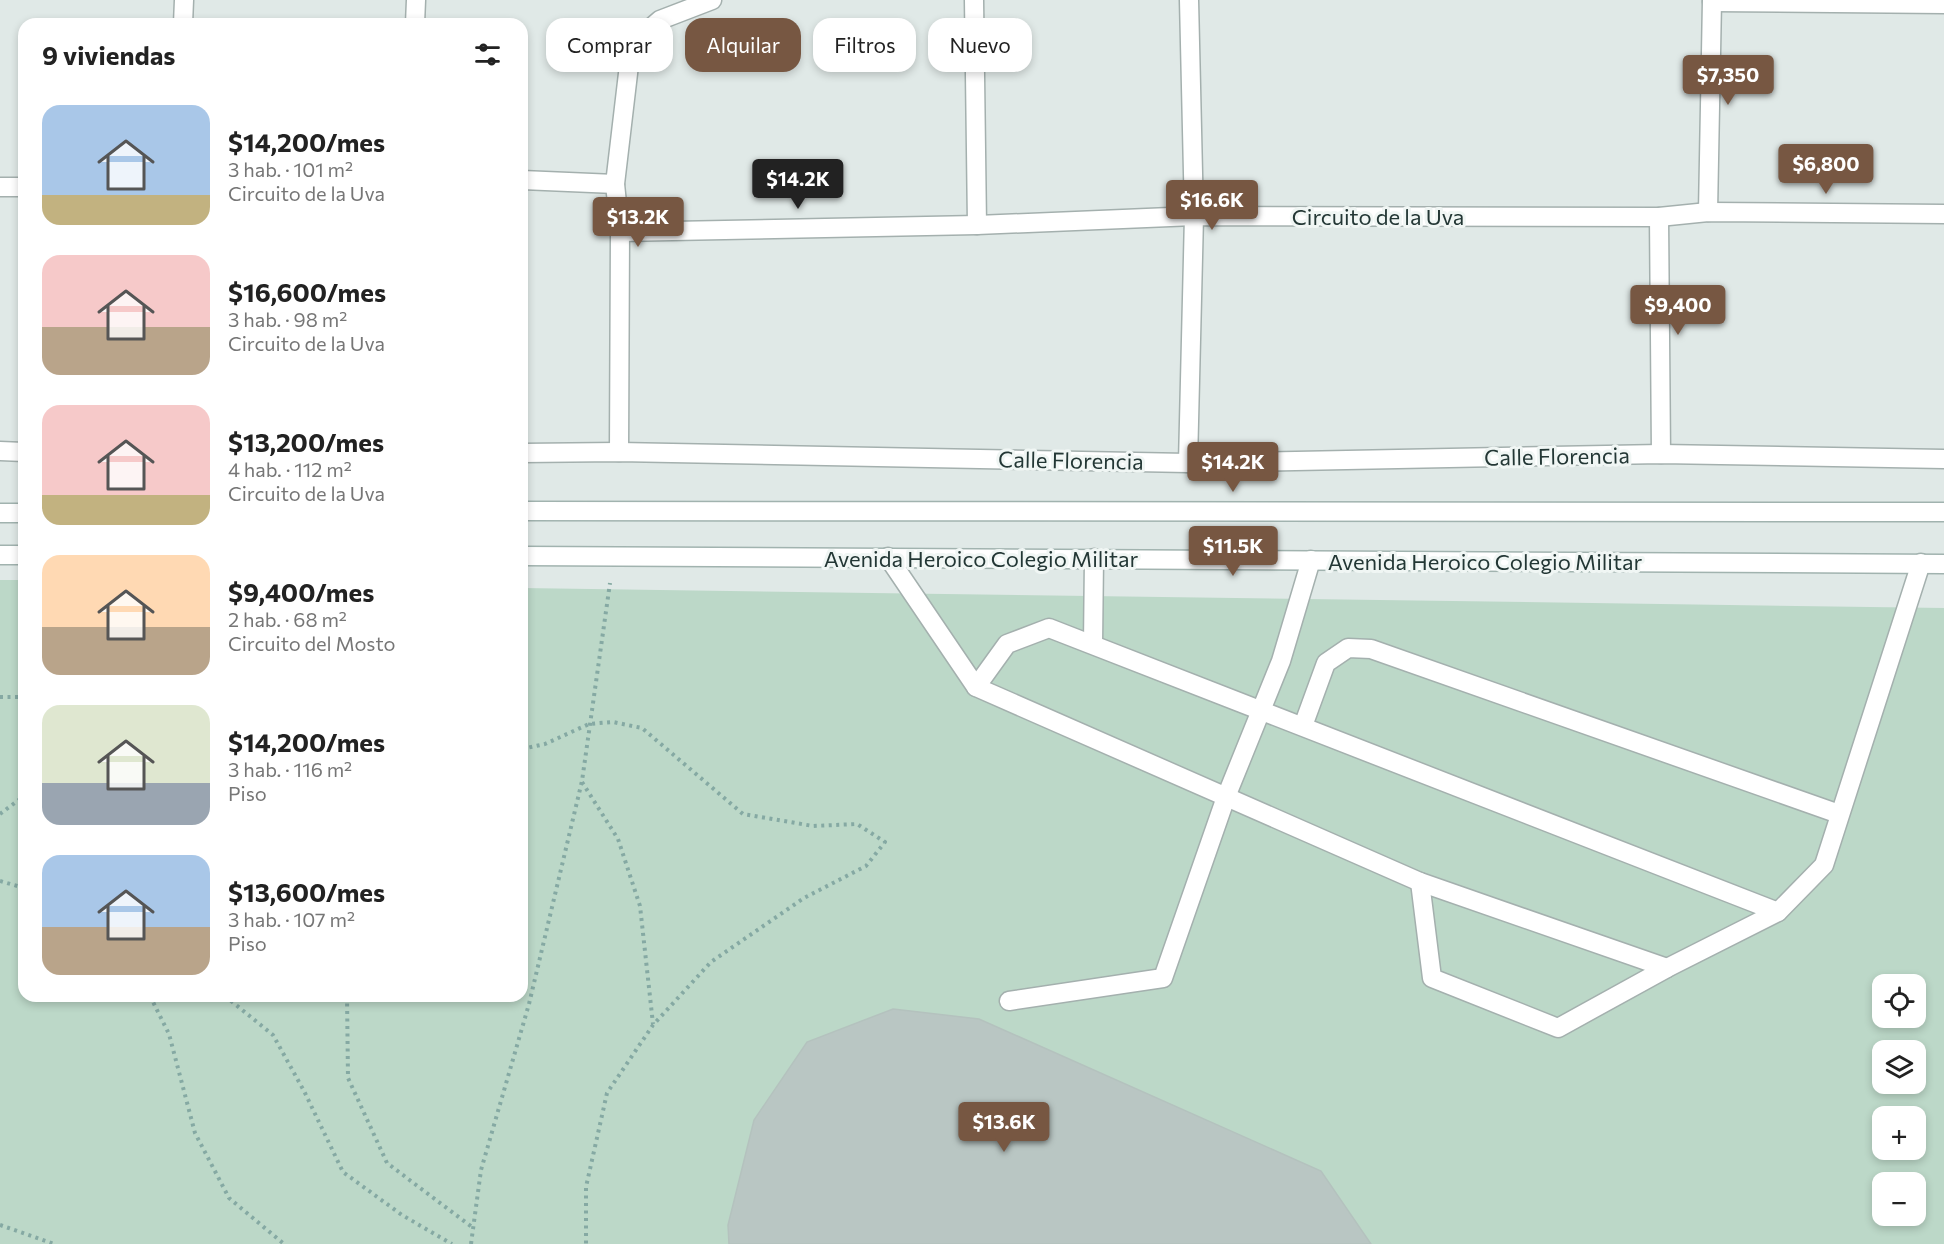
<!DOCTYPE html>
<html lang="es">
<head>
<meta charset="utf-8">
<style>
	:root { --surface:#fff; --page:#f6f6f6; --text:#222; --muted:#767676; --accent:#775742 }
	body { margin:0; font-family:Commissioner,sans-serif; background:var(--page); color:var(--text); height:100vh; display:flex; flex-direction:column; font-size:22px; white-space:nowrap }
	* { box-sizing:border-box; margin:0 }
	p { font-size:20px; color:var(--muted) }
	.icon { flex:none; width:33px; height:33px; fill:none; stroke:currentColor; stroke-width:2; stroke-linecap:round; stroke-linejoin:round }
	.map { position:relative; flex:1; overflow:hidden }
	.details { position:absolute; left:18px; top:18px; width:510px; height:984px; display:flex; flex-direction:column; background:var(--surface); border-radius:18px; box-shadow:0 3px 9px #0003 }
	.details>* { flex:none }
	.banner { position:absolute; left:546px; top:18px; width:570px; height:54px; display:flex; gap:12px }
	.fabs { position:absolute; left:1872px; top:974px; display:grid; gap:12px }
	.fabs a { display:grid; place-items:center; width:54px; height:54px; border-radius:12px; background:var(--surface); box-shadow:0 3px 9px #0003; font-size:30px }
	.price { position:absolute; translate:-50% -51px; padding:0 14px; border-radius:6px; background:var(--accent); color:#fff; font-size:20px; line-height:39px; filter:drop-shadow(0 2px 3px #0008) }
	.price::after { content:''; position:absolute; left:50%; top:36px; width:18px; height:14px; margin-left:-9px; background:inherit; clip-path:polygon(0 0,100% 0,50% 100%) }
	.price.active { background:#222; color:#fff }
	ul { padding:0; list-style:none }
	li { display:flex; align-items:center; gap:18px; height:150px; padding:0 24px }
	li span { display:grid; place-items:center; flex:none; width:168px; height:120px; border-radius:18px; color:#555 }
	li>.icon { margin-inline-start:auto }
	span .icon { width:72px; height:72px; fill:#fffc; stroke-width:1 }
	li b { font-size:26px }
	h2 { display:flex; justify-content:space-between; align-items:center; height:72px; padding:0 24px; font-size:26px }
	.tag { padding:0 21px; border-radius:18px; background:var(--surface); box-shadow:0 3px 9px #0003; font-size:21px; line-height:54px }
	.tag.active { background:var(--accent); color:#fff }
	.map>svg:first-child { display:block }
</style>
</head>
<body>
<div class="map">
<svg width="1944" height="1244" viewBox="0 0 1944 1244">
	<rect width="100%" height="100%" fill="#e0e9e7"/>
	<!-- green -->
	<path fill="#bcd8c8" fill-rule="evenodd" d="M0,580H24V996H522V588L1944,608V1244H0ZM1882,984H1916V1017H1882ZM1882,1050H1916V1083H1882ZM1882,1116H1916V1149H1882ZM1882,1182H1916V1215H1882Z"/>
	<!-- building -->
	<polygon fill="#b9c6c3" stroke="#b4c2be" stroke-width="1.5" points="893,1009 979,1019 1321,1171 1371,1244 729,1244 728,1225 754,1120 807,1042"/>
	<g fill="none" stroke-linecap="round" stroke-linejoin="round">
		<defs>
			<g id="lane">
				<polyline points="888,557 976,687 1420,882 1667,968"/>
				<polyline points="1093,644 1094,558"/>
				<polyline points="976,687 1007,644 1049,628 1778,912"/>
				<polyline points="1303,726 1326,663 1348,648 1371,649 1839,814"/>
				<polyline points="1420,882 1432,978 1558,1028 1667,968 1778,912 1824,865 1921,563"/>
				<polyline points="1009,1001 1163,978 1226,797 1281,661 1311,560"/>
			</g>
			<g id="street">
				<polyline points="974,0 977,225"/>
				<polyline points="1712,2 1944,4"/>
				<polyline points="183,24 184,0"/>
				<polyline points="415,24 416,0"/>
				<polyline points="522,180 615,184"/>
				<polyline points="0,187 24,187"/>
				<polyline points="1708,212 1712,0"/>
				<polyline points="1659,217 1661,454"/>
				<polyline points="620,232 977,225 1194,216 1659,217 1708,212 1944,214"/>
				<polyline points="0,451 24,452"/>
				<polyline points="619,452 620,232 615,184 629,65 638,39 660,20 712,0"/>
				<polyline points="522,453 619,452 1188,463 1661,454 1944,459"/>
				<polyline points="1188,463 1194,216 1189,0"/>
			</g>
			<g id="secondary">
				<polyline points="522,511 1944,512"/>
				<polyline points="0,513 24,513"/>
				<polyline points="0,555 24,555"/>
				<polyline points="522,556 1944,564"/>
			</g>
		</defs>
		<!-- lane casing -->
		<use href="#lane" stroke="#a4b0ae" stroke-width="21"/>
		<!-- street casing -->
		<use href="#street" stroke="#a4b0ae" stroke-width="21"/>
		<!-- secondary casing -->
		<use href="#secondary" stroke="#a1b3af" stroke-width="21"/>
		<!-- path -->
		<g stroke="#85a9a3" stroke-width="4" stroke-dasharray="3 4.5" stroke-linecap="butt">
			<polyline points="0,697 24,697"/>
			<polyline points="522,749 545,744 589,724 613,722 642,728 743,814 813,826 857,824 885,842 866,866 804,898 711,962 653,1025 607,1093 586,1187 586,1244"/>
			<polyline points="582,782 618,839 640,906 653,1024"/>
			<polyline points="0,814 24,796"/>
			<polyline points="0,881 24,888"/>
			<polyline points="150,996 169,1034 195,1133 229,1198 284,1244"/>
			<polyline points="225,996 273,1035 304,1091 343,1172 402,1215 452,1244"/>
			<polyline points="347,996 348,1078 387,1163 472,1227"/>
			<polyline points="0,1225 54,1244"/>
			<polyline points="471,1244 481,1170 529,1004 582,781 610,583"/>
		</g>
		<!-- lane -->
		<use href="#lane" stroke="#fff" stroke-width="18"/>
		<!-- street -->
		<use href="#street" stroke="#fff" stroke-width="18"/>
		<!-- secondary -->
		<use href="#secondary" stroke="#fff" stroke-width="18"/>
	</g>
	<g text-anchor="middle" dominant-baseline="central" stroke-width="6" stroke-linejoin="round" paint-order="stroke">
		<!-- street labels -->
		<g font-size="22" fill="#233735" stroke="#f0f6f4">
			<text x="1378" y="216">Circuito de la Uva</text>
			<text transform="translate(1557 456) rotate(-1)">Calle Florencia</text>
			<text transform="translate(1071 460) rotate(1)">Calle Florencia</text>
			<text x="981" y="558">Avenida Heroico Colegio Militar</text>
			<text x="1485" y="561">Avenida Heroico Colegio Militar</text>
		</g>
	</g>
</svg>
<div class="fabs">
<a><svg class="icon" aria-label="locate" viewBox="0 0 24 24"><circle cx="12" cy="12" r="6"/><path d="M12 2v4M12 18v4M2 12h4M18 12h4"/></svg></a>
<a><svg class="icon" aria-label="layers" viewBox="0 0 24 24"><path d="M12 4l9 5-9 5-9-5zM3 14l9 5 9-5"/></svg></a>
<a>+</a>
<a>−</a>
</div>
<b class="price" style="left:1728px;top:106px">$7,350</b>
<b class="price" style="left:1826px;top:195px">$6,800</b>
<b class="price active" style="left:798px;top:210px">$14.2K</b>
<b class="price" style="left:1212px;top:231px">$16.6K</b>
<b class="price" style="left:638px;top:248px">$13.2K</b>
<b class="price" style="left:1678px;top:336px">$9,400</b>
<b class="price" style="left:1233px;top:493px">$14.2K</b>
<b class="price" style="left:1233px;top:577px">$11.5K</b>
<b class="price" style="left:1004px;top:1153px">$13.6K</b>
<div class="banner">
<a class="tag">Comprar</a>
<a class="tag active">Alquilar</a>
<a class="tag">Filtros</a>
<a class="tag">Nuevo</a>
</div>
<section class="details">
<h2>9 viviendas<svg class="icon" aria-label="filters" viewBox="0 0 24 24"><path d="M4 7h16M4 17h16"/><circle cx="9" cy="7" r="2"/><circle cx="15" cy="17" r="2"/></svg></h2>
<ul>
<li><span style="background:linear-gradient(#a9c7e8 75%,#c2b280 0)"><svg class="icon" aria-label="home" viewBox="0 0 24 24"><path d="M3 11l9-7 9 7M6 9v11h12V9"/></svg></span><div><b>$14,200/mes</b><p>3 hab. · 101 m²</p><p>Circuito de la Uva</p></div></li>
<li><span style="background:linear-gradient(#f6c9c9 60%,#b9a48a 0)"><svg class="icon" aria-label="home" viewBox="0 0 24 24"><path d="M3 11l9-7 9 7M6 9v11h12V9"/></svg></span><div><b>$16,600/mes</b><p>3 hab. · 98 m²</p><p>Circuito de la Uva</p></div></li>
<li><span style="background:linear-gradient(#f6c9c9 75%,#c2b280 0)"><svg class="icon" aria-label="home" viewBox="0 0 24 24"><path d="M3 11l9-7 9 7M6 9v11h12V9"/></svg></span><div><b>$13,200/mes</b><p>4 hab. · 112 m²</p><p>Circuito de la Uva</p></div></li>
<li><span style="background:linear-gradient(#ffd9b3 60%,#b9a48a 0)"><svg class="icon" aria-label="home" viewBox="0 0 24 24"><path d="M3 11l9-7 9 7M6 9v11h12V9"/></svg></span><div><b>$9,400/mes</b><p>2 hab. · 68 m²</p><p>Circuito del Mosto</p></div></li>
<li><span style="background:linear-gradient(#dfe7d0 65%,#9aa5b1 0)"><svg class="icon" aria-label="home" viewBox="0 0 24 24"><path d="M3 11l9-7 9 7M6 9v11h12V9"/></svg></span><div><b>$14,200/mes</b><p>3 hab. · 116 m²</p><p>Piso</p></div></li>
<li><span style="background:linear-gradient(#a9c7e8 60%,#b9a48a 0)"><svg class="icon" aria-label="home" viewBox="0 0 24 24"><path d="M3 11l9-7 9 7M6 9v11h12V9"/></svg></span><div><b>$13,600/mes</b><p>3 hab. · 107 m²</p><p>Piso</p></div></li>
</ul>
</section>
</div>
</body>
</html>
